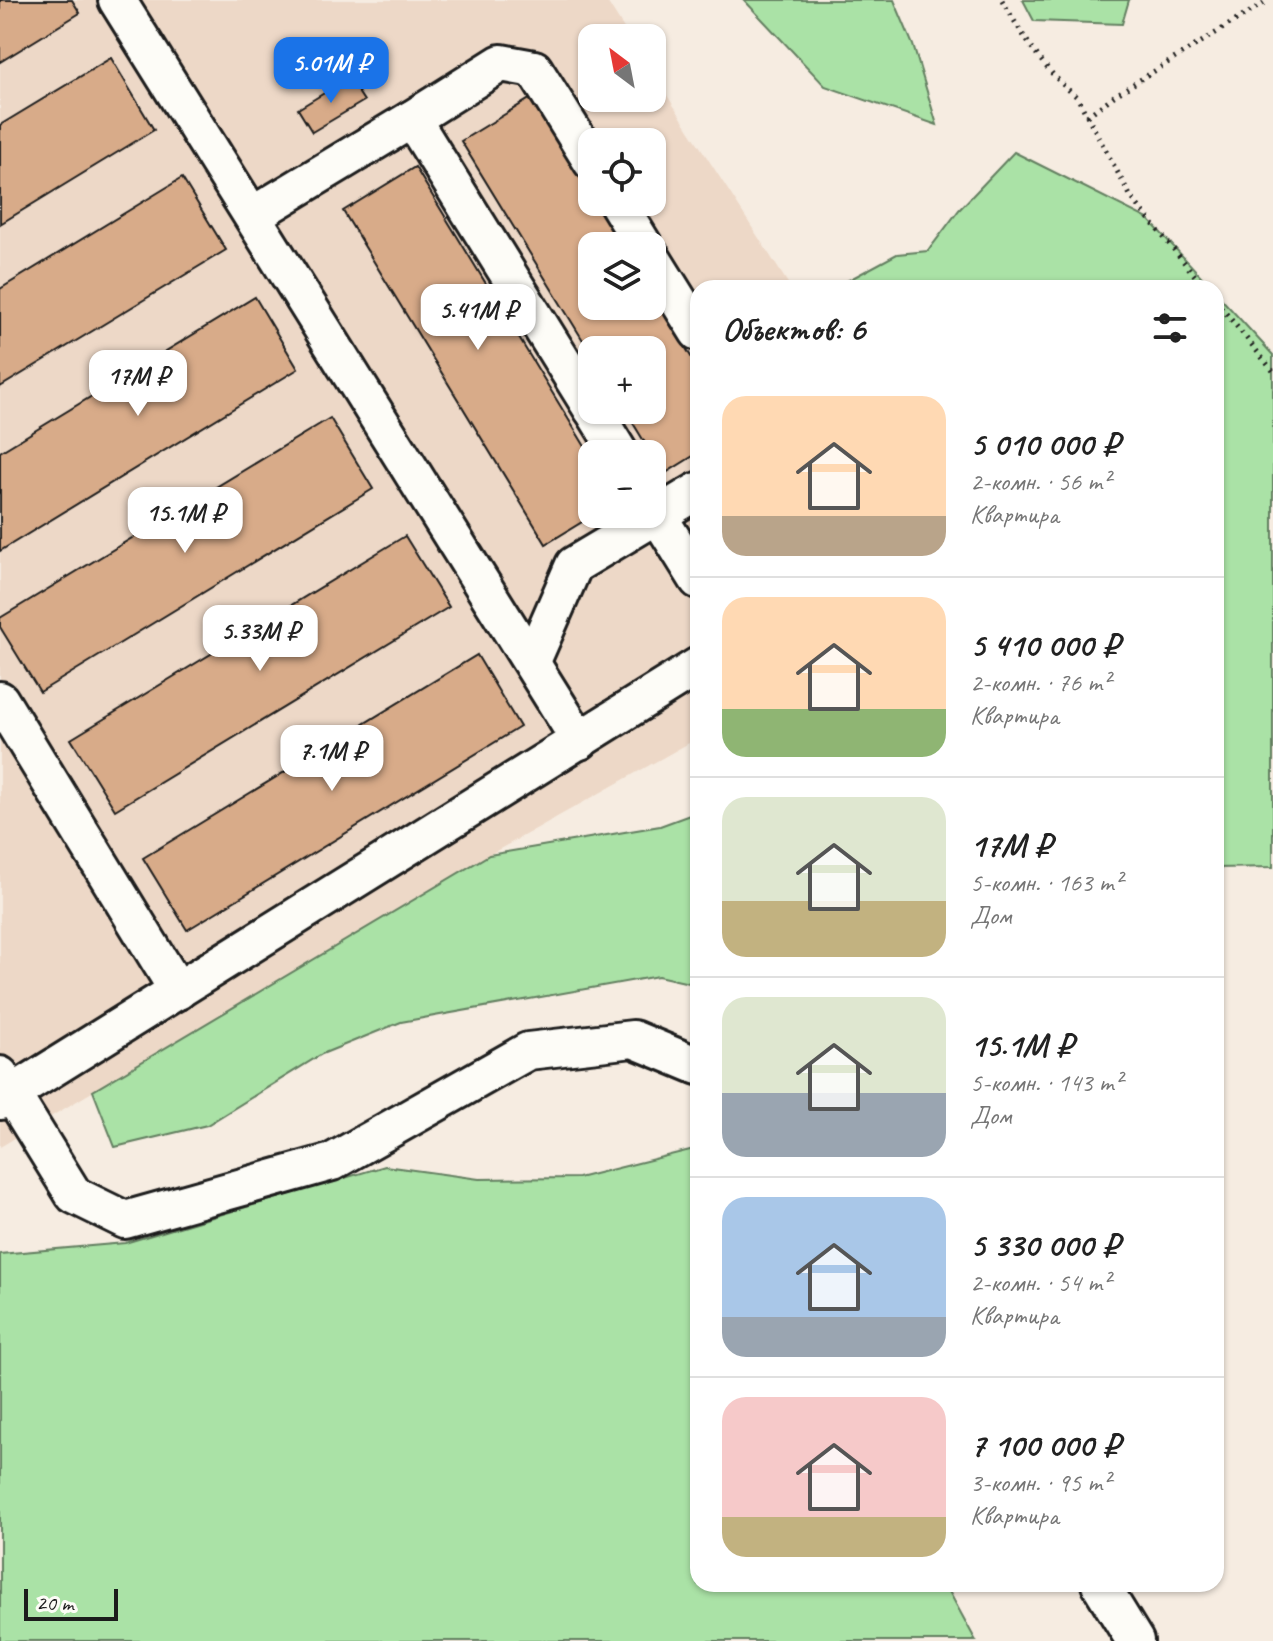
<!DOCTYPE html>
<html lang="ru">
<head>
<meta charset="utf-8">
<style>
	:root { --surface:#fff; --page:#f6f6f6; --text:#222; --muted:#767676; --line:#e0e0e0; --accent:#1a73e8 }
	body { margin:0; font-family:Caveat,sans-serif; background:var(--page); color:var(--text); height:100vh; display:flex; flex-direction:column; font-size:30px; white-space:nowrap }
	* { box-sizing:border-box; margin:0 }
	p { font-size:26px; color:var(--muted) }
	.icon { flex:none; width:44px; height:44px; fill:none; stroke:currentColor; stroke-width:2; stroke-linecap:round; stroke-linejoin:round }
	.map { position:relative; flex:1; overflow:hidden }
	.side { position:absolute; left:690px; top:280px; width:534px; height:1312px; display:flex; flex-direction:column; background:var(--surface); border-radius:24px; box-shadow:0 2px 6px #0004 }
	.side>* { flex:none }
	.needle { width:52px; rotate:328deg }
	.fabs { position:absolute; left:578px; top:24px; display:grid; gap:16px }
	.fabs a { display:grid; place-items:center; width:88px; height:88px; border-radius:16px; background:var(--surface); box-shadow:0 2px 6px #0004; font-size:40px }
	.scale { position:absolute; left:24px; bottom:20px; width:94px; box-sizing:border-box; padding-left:8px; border:4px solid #1c1c1c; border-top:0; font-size:22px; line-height:28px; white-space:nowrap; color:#1c1c1c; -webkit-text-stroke:6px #fdfcf7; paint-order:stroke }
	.price { position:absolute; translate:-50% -68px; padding:0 18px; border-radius:16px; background:#fff; color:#222; font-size:26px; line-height:52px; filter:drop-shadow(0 2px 4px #0008) }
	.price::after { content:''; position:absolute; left:50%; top:48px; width:24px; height:18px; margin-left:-12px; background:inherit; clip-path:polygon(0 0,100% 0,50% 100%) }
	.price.selected { background:var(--accent); color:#fff }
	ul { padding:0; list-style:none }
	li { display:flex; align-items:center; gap:24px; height:200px; padding:0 32px }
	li+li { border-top:2px solid var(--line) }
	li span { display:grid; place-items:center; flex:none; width:224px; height:160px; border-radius:24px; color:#555 }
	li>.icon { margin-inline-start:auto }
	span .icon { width:96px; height:96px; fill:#fffc; stroke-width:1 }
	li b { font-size:34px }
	h2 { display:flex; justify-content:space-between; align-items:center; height:96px; padding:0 32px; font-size:34px }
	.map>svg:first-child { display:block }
</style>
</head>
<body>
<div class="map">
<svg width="1273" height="1641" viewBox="0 0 1273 1641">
	<rect width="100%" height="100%" fill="#f6ece1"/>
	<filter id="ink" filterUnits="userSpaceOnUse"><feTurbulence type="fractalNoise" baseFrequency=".0125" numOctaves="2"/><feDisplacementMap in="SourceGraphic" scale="16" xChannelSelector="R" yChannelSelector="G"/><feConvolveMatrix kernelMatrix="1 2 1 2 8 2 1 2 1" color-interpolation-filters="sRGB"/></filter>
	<g filter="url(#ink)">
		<!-- built -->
		<path fill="#edd8c7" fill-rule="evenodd" d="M0,0H606L630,38H592V98H652V72L791,288H698V738L489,855L0,1147ZM592,142H652V202H592ZM592,246H652V306H592ZM592,350H652V410H592ZM592,454H652V514H592Z"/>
		<!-- green -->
		<g fill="#aae2a6" stroke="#637f61" stroke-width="2">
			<polygon points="744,0 894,0 913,45 937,125 825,86"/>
			<polygon points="1023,0 1129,0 1122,24 1034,21"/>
			<polygon points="1014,152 1148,219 1212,288 834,288 897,254 928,251 959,210"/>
			<polygon points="1216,293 1273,355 1273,867 1216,868"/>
			<polygon points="698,812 698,985 658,976 401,1022 322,1054 207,1125 115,1147 93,1091 489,855 660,826"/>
			<polygon points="698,1148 698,1584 945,1584 976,1641 0,1641 0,1254 125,1243 385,1166 479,1179 578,1178"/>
		</g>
		<!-- building -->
		<g fill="#d8ab89" stroke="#1c1c1c" stroke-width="2">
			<polygon points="0,0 72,0 80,13 0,62"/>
			<polygon points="111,58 154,130 0,224 0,125"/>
			<polygon points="349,78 364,101 312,132 298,109"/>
			<polygon points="533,97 592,194 592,202 597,202 624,246 592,246 592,306 652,306 652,293 698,368 698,453 664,474 625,410 652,410 652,350 592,350 592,355 461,141"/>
			<polygon points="415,167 592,458 592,514 595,514 546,544 343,211"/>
			<polygon points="182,178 226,250 0,387 0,289"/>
			<polygon points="255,297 298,369 0,551 0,452"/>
			<polygon points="330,418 373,489 40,692 0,627 0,618"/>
			<polygon points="405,536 449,607 115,810 71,739"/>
			<polygon points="477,655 520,727 187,930 143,858"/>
		</g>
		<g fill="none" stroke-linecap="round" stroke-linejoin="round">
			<defs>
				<g id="minor">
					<polyline points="117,0 580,741"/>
					<polyline points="412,119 501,63 534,69 592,162"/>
					<polyline points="617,202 644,246"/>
					<polyline points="253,215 412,119 592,409"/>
					<polyline points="652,258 698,332"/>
					<polyline points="593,410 620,454"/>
					<polyline points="652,506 698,580"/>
					<polyline points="532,661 574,565 698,491"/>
					<polyline points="0,700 178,991"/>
					<polyline points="0,1075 74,1195 125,1220 332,1162 528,1051 633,1039 698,1066"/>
					<polyline points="0,1101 698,666"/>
					<polyline points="1100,1584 1135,1641"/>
				</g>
			</defs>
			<!-- minor casing -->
			<use href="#minor" stroke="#1c1c1c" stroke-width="42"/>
			<!-- path -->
			<g stroke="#1c1c1c" stroke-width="5" stroke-dasharray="2 6" stroke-linecap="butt">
				<path d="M1002,0C1023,36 1044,71 1077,97L1131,197L1205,288"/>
				<polyline points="1087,116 1114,96 1269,0"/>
				<polyline points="1216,301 1273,371"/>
			</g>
			<!-- minor -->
			<use href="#minor" stroke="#fdfcf7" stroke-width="36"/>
		</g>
	</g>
</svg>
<div class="fabs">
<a><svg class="needle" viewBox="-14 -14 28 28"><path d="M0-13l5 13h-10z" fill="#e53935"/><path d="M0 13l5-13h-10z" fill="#767676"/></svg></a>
<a><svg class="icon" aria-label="locate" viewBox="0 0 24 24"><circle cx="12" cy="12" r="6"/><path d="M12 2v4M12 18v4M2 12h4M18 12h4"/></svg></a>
<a><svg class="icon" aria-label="layers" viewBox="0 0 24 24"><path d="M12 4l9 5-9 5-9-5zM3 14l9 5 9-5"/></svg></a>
<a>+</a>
<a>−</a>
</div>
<div class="scale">20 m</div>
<b class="price selected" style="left:331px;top:105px">5.01M ₽</b>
<b class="price" style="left:478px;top:352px">5.41M ₽</b>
<b class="price" style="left:138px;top:418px">17M ₽</b>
<b class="price" style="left:185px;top:555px">15.1M ₽</b>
<b class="price" style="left:260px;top:673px">5.33M ₽</b>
<b class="price" style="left:332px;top:793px">7.1M ₽</b>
<section class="side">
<h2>Объектов: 6<svg class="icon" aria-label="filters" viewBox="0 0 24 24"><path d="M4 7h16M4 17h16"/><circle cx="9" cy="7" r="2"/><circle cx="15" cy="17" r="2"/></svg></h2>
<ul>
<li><span style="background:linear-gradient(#ffd9b3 75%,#b9a48a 0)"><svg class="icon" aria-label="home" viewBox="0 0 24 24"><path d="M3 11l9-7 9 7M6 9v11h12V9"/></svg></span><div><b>5 010 000 ₽</b><p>2-комн. · 56 m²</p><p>Квартира</p></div></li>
<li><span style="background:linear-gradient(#ffd9b3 70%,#8fb573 0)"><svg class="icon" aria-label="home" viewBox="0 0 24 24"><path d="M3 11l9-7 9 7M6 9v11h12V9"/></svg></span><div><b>5 410 000 ₽</b><p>2-комн. · 76 m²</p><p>Квартира</p></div></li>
<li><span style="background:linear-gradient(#dfe7d0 65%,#c2b280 0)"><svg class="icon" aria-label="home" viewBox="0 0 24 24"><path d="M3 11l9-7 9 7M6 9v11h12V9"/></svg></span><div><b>17M ₽</b><p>5-комн. · 163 m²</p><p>Дом</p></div></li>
<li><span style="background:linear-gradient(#dfe7d0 60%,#9aa5b1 0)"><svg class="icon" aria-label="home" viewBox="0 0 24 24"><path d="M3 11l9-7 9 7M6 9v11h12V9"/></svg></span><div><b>15.1M ₽</b><p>5-комн. · 143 m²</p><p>Дом</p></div></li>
<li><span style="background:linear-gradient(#a9c7e8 75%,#9aa5b1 0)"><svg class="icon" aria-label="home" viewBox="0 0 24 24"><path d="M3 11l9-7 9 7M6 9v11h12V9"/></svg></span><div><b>5 330 000 ₽</b><p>2-комн. · 54 m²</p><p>Квартира</p></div></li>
<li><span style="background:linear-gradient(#f6c9c9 75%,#c2b280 0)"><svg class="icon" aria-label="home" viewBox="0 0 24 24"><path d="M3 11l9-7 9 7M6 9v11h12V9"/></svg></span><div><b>7 100 000 ₽</b><p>3-комн. · 95 m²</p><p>Квартира</p></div></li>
</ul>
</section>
</div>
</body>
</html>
